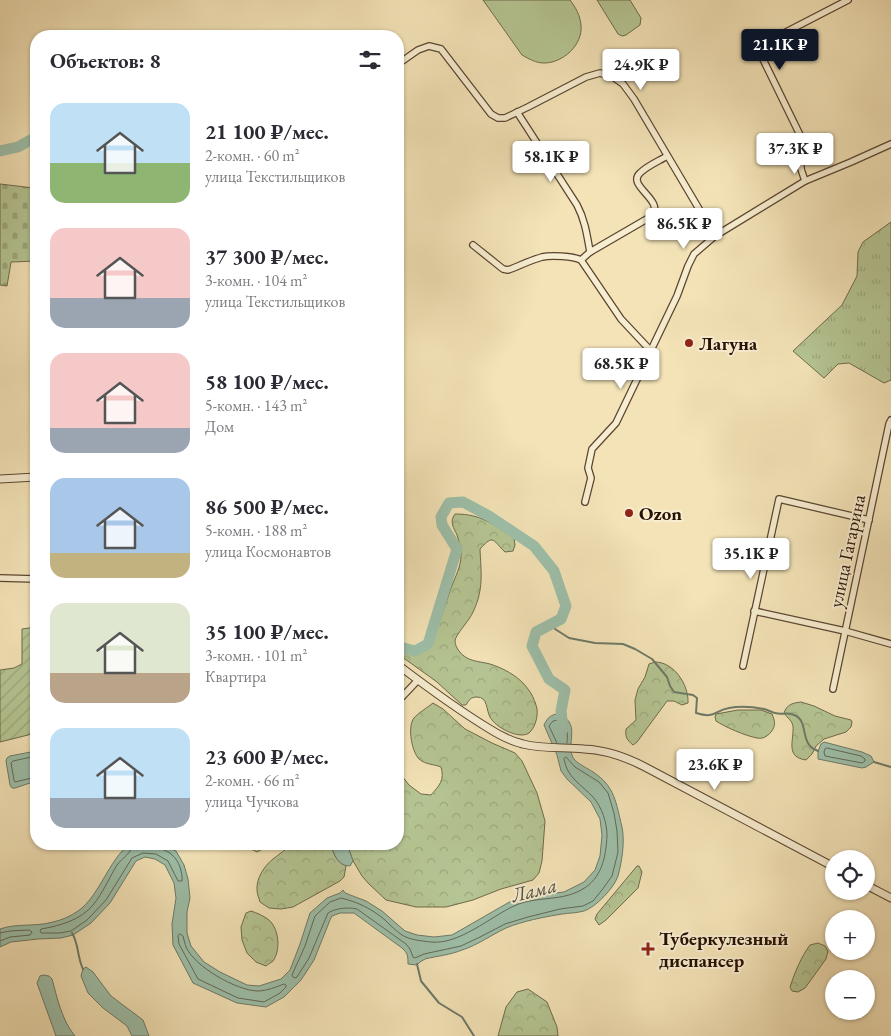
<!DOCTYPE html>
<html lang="ru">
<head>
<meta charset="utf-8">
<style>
	:root { --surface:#fff; --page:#f2f2f3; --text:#2b2b33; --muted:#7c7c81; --accent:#111827 }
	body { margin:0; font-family:"EB Garamond",serif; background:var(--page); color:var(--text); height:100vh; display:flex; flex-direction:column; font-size:19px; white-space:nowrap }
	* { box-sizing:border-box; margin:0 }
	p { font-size:16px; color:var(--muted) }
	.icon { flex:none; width:28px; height:28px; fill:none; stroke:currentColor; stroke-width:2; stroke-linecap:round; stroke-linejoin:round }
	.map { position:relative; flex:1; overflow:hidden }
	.side { position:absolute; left:30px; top:30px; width:374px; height:820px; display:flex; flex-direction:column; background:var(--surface); border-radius:20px; box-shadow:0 1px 4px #0004 }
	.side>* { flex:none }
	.tools { position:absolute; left:825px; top:850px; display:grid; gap:10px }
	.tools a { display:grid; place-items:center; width:50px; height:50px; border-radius:50%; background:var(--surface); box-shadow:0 1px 4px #0004; font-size:25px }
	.price { position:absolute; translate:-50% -42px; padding:0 11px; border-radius:5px; background:#fff; color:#222; font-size:16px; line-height:32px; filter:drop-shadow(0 1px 2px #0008) }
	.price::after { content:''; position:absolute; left:50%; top:30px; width:15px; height:11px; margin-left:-8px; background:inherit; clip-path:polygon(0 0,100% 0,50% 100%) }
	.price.active { background:var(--accent); color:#fff }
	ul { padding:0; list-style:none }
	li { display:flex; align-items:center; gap:15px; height:125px; padding:0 20px }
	li span { display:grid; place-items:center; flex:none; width:140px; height:100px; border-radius:15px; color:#555 }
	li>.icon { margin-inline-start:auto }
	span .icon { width:60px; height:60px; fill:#fffc; stroke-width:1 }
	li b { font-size:21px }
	h2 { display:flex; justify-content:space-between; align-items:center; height:60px; padding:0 20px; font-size:21px }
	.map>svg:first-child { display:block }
</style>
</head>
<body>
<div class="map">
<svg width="891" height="1036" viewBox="0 0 891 1036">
	<defs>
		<pattern id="grass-tufts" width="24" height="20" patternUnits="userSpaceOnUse" patternTransform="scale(1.25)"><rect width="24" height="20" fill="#b5c593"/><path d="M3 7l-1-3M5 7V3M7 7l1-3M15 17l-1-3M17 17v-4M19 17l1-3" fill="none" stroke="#9ca87d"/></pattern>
		<pattern id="forest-crowns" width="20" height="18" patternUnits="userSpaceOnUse" patternTransform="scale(1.25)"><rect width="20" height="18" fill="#b5c593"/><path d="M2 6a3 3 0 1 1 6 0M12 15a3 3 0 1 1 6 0" fill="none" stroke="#9ca87d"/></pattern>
		<pattern id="cemetery-stones" width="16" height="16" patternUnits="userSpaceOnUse" patternTransform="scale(1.25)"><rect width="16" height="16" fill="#b5c593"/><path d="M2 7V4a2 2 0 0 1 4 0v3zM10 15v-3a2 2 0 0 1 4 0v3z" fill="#9ca87d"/></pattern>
		<pattern id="garden-furrows" width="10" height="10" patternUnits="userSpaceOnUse" patternTransform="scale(1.25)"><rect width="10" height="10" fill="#b5c593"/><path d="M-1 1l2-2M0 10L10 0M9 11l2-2" fill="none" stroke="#9ca87d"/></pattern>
	</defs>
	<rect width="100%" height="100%" fill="#f3e3b7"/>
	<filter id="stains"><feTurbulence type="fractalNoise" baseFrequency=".004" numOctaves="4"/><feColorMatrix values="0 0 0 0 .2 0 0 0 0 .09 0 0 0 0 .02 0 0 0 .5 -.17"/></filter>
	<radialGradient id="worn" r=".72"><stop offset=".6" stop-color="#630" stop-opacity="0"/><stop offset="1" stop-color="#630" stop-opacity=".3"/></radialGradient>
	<!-- grass -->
	<polygon fill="url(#grass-tufts)" stroke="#6e6a4c" points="891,222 891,380 884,383 849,363 838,364 824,378 793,351 842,305 857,276 858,252 863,242"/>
	<!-- forest -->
	<g fill="url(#forest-crowns)" stroke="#6e6a4c">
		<path d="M455,514C482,514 492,524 514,538L515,545L513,551L505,552C493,541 494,533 480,549C481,573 484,589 473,612C470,620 455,635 455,641C455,644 457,649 459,651C467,662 479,661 490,664C512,671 532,685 537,709C538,717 535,728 529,733C519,740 495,727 490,717C486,710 488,697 477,697C471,697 469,700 466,705H462L437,682L398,654V646C404,654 421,656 429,648C431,645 432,642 433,640C439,623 445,605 451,588C455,577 461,567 461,555C461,549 459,541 457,535C454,528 449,522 455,514Z"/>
		<path d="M655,662C674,662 689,685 688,703L682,705L674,701H667L637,742L633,745C627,740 625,737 626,729L636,720L635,700L638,689L645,677L649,664Z"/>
		<path d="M801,702L814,706L835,716L851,720L852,722L851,727L846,732L824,739L816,746L812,754L806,760C785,757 794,741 793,726C792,720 787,718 784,713C787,704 793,703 801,702Z"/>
		<path d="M433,703L443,709L465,729L492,743L515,753L522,761L537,793L545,821L542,861L539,873L533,880L501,889L473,900L446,907H416L386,900L368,883L362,876L353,861L347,844H398V771L409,785L421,794L431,795C439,786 445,780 441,767C434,764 426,765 419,759C412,752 407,727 414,718C417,714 428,707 433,703Z"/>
		<path d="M738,710H761L772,714C775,721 776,726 771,732C767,737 762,739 757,738C746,736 725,727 716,721L715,717L716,714Z"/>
		<polygon points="252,844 272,844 257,852 251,849"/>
		<path d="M291,844H331C334,855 335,860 346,866L344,877L340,881L293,907L281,909L269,908L260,902C259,898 257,894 257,890C256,879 264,866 273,859C279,854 286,850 291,844Z"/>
		<polygon points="637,866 639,866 642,872 638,888 606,920 599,925 595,919 597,914"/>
		<path d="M251,911C257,913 264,916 269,920C279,929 281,950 273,961C272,962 267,965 266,966L256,962L247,953L242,940L241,927L246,913Z"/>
		<path d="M818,943L825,946L828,951L826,959L805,988L798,992L792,991L790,987C795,972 801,957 810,945Z"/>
		<polygon points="528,989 547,1002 557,1027 558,1036 498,1036 506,1007 517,992"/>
	</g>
	<!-- cemetery -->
	<polygon fill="url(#cemetery-stones)" stroke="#6e6a4c" points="0,184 34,188 35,195 36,196 36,261 11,262 7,286 0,285"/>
	<!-- garden -->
	<polygon fill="url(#garden-furrows)" stroke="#6e6a4c" points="36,627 36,733 0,742 0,670 14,668 22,664 22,629"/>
	<!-- pitch -->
	<g fill="#b5c593" stroke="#6e6a4c">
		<path d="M483,0H570C576,8 580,15 581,25C583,45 563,63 544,63C536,63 529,59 522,55Z"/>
		<polygon points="597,0 630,0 641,18 640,25 626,35 622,36 618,34"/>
	</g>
	<!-- water -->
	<g fill="#9dbfa9" stroke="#6e7967">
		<path d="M556,714C584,721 564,745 574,759C578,764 587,768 593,772C615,786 616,803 622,827C625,842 622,861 618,876C614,888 596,907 584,911C577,913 569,913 562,914C544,917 523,921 506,928C491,935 478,945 462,950C450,955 437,956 425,959L420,962L417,965L408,964C408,957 408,953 402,948L354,913H340L332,916L330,920L314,960L301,980L284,997L266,1007L237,1003L193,983L173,945L172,924L176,898L174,883L165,865L155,859L145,857L136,861L110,903L91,923L73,935L61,938L38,939L11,942L0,947V929C17,923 36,927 53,922C62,920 71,916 78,911C100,897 113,849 133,844H161L176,851L184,865L188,879L190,898L187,912V933L191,946L204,962L220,972L247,985L259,986L281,979L290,970L300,944L310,913L327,898L340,893L343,890L345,893L366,901L382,911L405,931L417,935L434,937L452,935L513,900L531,896L564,892L584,882L595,870L600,856L602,835L600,819L591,802L567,779L561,771L557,755L544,725C547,719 549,716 556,714Z"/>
		<polygon points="824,742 862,752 871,756 874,762 866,767 862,768 818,759 818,751 821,744"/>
		<polygon points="36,751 36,781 15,788 12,788 10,785 6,761 7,758 10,756"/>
		<path d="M331,844H347L353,861L350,866C337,866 334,854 331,844Z"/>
		<polygon points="86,967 93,972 111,996 143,1020 149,1036 132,1036 127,1026 103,1008 88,993 81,976 83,969"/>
		<path d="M43,975L49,976L52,979C57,997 62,1021 75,1036H56L37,983L40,976Z"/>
	</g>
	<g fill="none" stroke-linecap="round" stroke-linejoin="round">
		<!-- shore -->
		<g stroke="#626856" stroke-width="1">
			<path d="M557,743L549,726L553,721C568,717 568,733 567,743"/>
			<polygon points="827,748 861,756 865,759 865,761 862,763 825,756 824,752 825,749"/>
			<polyline points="36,756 13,761 11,763 14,780 15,782 36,777"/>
			<path d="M566,757L575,767L599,782L608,793L614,813L617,831L618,852L612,876L602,890L593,901L583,906L560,909L528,917L505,924L480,937L461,946L424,954L415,958L413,957L410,949L406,944L357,909C348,907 336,908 328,913L309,958L297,977L295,978L293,977L292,975L305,946L315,916L330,902L341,898C358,902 372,909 385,920C390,925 396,931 402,935C410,940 422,941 431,942C459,945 490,917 514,906C537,895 563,903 586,887C603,875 606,854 607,836C607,823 602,807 593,797C581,784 567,778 564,759Z"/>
			<path d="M133,844C132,853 122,858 117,865C109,878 103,893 93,905C81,920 59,926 41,929L40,931L41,933H60L71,931L87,920L106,900L132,858L143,853L156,854L168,861L178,881H182C183,874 179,860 172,855C170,852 165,851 162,849L160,844"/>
			<polyline points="0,933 10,931 29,930 32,932 30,935 10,937 0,941"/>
			<path d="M180,934L183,936C184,940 185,944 186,947C195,967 236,990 257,991C267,991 276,987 284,984L286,985V987L280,993L264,1002L238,998L198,979L179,944L178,936Z"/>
		</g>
		<!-- stream -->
		<g stroke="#6e7967" stroke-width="2">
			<path d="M552,624L555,629L569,638L595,643L623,644L635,649L652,659L667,677L670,686L674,692L693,695L697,698L696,713C716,719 713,711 729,708C739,706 754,707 764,709C768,710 771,712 775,713C781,715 788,712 794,715C808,720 801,739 811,747C813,749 816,750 818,751"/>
			<polyline points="874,762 891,767"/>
			<path d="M72,933C79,944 77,957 83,969"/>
			<polyline points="417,964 421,981 439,1003 462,1017 474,1036"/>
		</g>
		<!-- river -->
		<g stroke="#9dbfa9" stroke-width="11">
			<polyline points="0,151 18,147 36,137"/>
			<polyline points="398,642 400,647 415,651 428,644 457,549 442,525 441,517 449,503 463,502 489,516 534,546 554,571 566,606 561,619 536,632 532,646 549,679 565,690 561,711 563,729"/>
		</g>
		<defs>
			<g id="minor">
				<polyline points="398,64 418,50 429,46 441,49 491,114 498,118 505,118 528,107 586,77 600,73 613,77 623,84 634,99 715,236"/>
				<path d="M517,112L577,205C585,220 587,235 590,252"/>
				<polyline points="805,181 801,169 800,135 757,47 848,0"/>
				<path d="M473,245L503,269L508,270C519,266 531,260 542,257C551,255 573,256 581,260L621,319L651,351"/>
				<path d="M581,260L590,252L652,216C665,200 626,186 640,173C647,166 659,161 667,156"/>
				<polyline points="585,502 591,478 588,468 592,449 616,423 677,296 688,266 694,254 715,236 805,181 851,162 891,144"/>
				<polyline points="0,578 36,579"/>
				<polyline points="754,611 845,631 891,644"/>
				<polyline points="743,666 779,499 869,520"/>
				<polyline points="833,689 889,424 891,420"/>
				<polyline points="398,699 402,697 418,680"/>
			</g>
			<g id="tertiary">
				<polyline points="0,479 36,477"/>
				<path d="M398,665C427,687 457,709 488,728C499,735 510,741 523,744C542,749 564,747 584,749C606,750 626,757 645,767L834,867"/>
				<polyline points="866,885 891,898"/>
			</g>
		</defs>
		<!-- minor casing -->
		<use href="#minor" stroke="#5a4531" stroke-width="8"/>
		<!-- tertiary casing -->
		<use href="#tertiary" stroke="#5a4531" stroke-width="9"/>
		<!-- minor -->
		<use href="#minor" stroke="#f7edd0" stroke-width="5.5"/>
		<!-- tertiary -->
		<use href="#tertiary" stroke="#f7edd0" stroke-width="7"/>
	</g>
	<!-- markers -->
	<g fill="#8f2418" stroke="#f7edd0" stroke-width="2">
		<circle cx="689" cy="343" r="5"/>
		<circle cx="629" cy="513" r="5"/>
		<path d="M645.5 941.5h5v5h5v5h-5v5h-5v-5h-5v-5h5z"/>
	</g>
	<g text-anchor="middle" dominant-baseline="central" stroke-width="4" stroke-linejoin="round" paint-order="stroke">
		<!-- poi labels -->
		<g font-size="19" font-weight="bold" fill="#271004" stroke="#f7edd0" text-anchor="start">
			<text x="699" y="343">Лагуна</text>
			<text x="639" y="513">Ozon</text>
			<text x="659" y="938">Туберкулезный<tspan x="659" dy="22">диспансер</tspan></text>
		</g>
		<!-- street labels -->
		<g font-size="19" fill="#271004" stroke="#f7edd0">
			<text transform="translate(847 551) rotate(-78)">улица Гагарина</text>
		</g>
		<!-- water labels -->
		<g font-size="20" font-style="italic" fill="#504d3e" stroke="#f7edd0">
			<text transform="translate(534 890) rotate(-14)">Лама</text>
		</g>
	</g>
	<rect width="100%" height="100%" filter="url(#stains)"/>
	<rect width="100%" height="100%" fill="url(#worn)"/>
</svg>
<div class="tools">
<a><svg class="icon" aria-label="locate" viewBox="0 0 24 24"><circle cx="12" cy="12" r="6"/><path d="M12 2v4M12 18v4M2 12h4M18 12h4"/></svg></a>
<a>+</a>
<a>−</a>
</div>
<b class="price active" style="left:780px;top:71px">21.1K ₽</b>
<b class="price" style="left:641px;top:91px">24.9K ₽</b>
<b class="price" style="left:795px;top:175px">37.3K ₽</b>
<b class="price" style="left:551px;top:183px">58.1K ₽</b>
<b class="price" style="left:684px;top:250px">86.5K ₽</b>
<b class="price" style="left:621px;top:390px">68.5K ₽</b>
<b class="price" style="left:751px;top:580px">35.1K ₽</b>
<b class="price" style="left:715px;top:791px">23.6K ₽</b>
<section class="side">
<h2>Объектов: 8<svg class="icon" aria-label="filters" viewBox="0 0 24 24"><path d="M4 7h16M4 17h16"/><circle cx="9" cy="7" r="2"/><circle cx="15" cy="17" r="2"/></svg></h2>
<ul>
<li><span style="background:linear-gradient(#bfe0f5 60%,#8fb573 0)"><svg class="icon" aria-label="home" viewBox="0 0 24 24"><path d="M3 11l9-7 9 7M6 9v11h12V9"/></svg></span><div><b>21 100 ₽/мес.</b><p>2-комн. · 60 m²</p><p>улица Текстильщиков</p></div></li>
<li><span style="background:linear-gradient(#f6c9c9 70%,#9aa5b1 0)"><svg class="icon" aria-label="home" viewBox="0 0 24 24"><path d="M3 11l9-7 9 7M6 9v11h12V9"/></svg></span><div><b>37 300 ₽/мес.</b><p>3-комн. · 104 m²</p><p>улица Текстильщиков</p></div></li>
<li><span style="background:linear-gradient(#f6c9c9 75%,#9aa5b1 0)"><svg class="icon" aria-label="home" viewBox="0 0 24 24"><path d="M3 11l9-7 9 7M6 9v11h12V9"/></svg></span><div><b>58 100 ₽/мес.</b><p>5-комн. · 143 m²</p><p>Дом</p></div></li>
<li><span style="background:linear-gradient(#a9c7e8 75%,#c2b280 0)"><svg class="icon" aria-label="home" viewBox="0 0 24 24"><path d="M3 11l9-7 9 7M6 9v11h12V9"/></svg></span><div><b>86 500 ₽/мес.</b><p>5-комн. · 188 m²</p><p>улица Космонавтов</p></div></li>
<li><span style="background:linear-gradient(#dfe7d0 70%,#b9a48a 0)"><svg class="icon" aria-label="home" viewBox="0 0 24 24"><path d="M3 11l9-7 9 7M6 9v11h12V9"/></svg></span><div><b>35 100 ₽/мес.</b><p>3-комн. · 101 m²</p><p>Квартира</p></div></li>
<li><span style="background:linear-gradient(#bfe0f5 70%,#9aa5b1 0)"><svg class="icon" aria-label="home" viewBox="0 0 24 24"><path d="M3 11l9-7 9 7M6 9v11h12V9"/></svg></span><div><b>23 600 ₽/мес.</b><p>2-комн. · 66 m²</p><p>улица Чучкова</p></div></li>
</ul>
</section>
</div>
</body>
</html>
